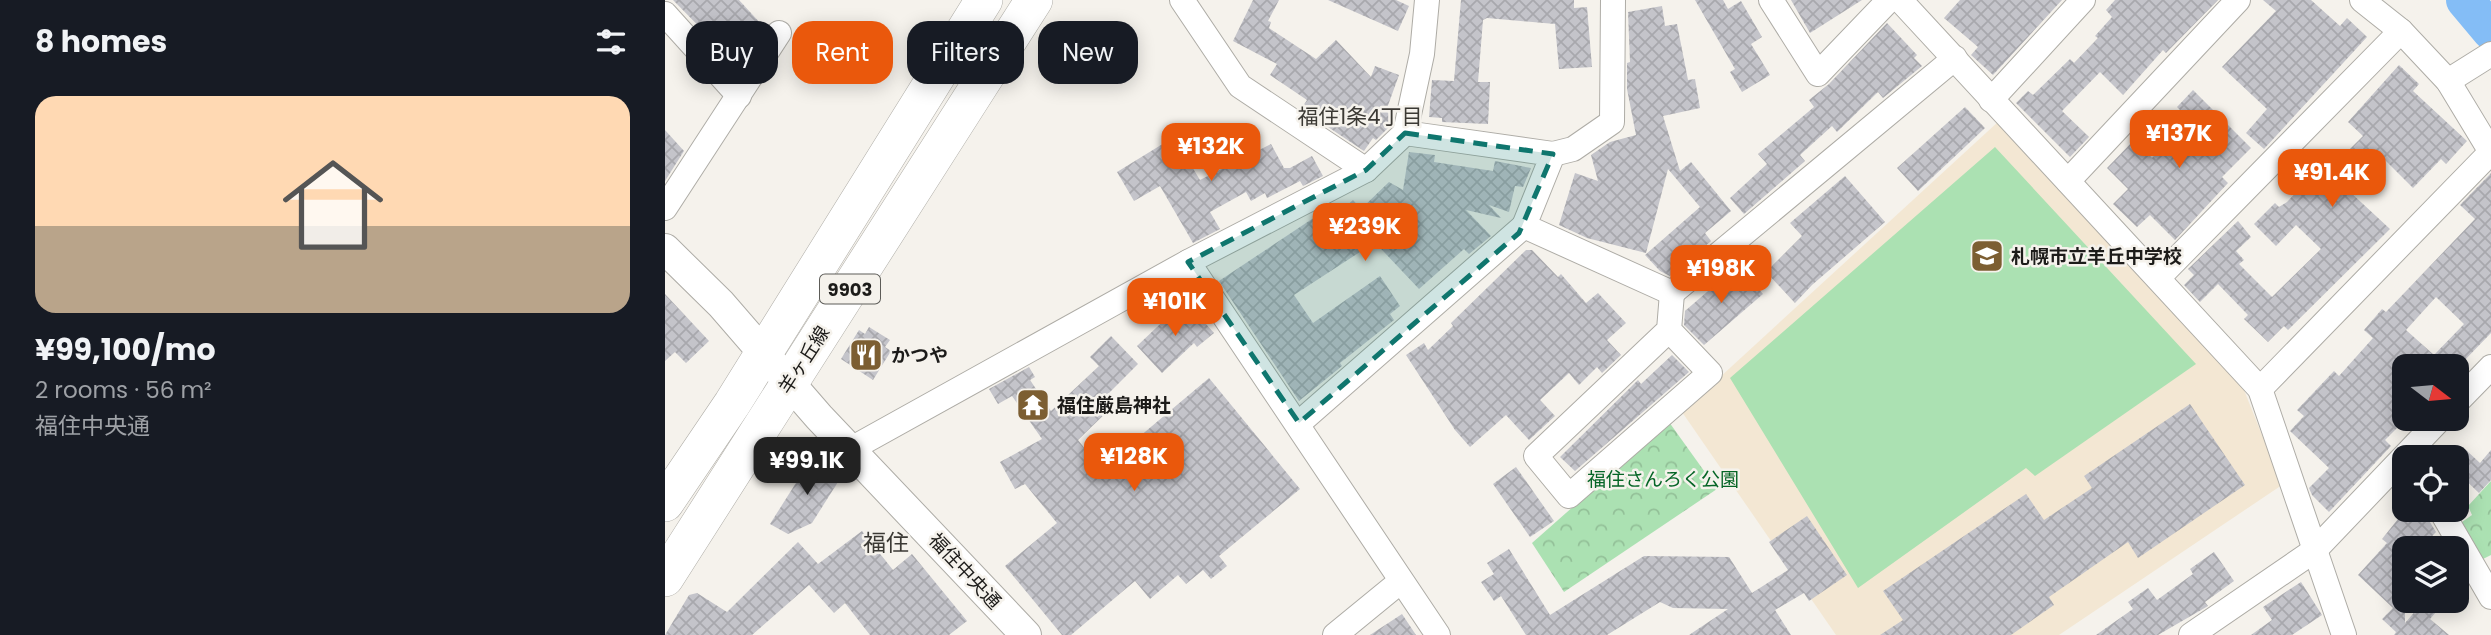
<!DOCTYPE html>
<html lang="en">
<head>
<meta charset="utf-8">
<style>
	:root { --surface:#171b24; --page:#20242c; --text:#f1f3f6; --muted:#9ea1a6; --accent:#ea580c }
	body { margin:0; font-family:Poppins,"Noto Sans JP",sans-serif; background:var(--page); color:var(--text); height:100vh; display:flex; flex-direction:column; font-size:26px; white-space:nowrap }
	* { box-sizing:border-box; margin:0 }
	p { font-size:23px; color:var(--muted) }
	.icon { flex:none; width:38px; height:38px; fill:none; stroke:currentColor; stroke-width:2; stroke-linecap:round; stroke-linejoin:round }
	.map { position:relative; flex:1; overflow:hidden }
	.panel { display:flex; flex-direction:column; background:var(--surface); width:665px }
	.panel>* { flex:none }
	.hud { position:absolute; left:21px; top:21px; width:665px; height:63px; display:flex; gap:14px }
	.needle { width:46px; rotate:106deg }
	.buttons { position:absolute; left:1727px; top:354px; display:grid; gap:14px }
	.buttons a { display:grid; place-items:center; width:77px; height:77px; border-radius:14px; background:var(--surface); box-shadow:0 4px 18px #0003; font-size:35px }
	.price { position:absolute; translate:-50% -60px; padding:0 16px; border-radius:14px; background:var(--accent); color:#fff; font-size:23px; line-height:46px; filter:drop-shadow(0 2px 4px #0008) }
	.price::after { content:''; position:absolute; left:50%; top:42px; width:21px; height:16px; margin-left:-10px; background:inherit; clip-path:polygon(0 0,100% 0,50% 100%) }
	.price.selected { background:#222; color:#fff }
	ul { padding:0; list-style:none }
	li { display:grid; align-content:center; gap:14px; height:371px; padding:0 35px }
	li span { display:grid; place-items:center; height:217px; border-radius:21px; color:#555 }
	li>.icon { margin-inline-start:auto }
	span .icon { width:126px; height:126px; fill:#fffc; stroke-width:1 }
	li b { font-size:30px }
	h2 { display:flex; justify-content:space-between; align-items:center; height:84px; padding:0 35px; font-size:30px }
	.chip { padding:0 24px; border-radius:21px; background:var(--surface); box-shadow:0 4px 18px #0003; font-size:24px; line-height:63px }
	.chip.selected { background:var(--accent); color:#fff }
	main { display:flex; flex:1; min-height:0 }
	.map>svg:first-child { display:block }
</style>
</head>
<body>
<main>
<section class="panel">
<h2>8 homes<svg class="icon" aria-label="filters" viewBox="0 0 24 24"><path d="M4 7h16M4 17h16"/><circle cx="9" cy="7" r="2"/><circle cx="15" cy="17" r="2"/></svg></h2>
<ul>
<li><span style="background:linear-gradient(#ffd9b3 60%,#b9a48a 0)"><svg class="icon" aria-label="home" viewBox="0 0 24 24"><path d="M3 11l9-7 9 7M6 9v11h12V9"/></svg></span><div><b>¥99,100/mo</b><p>2 rooms · 56 m²</p><p>福住中央通</p></div></li>
</ul>
</section>
<div class="map">
<svg width="1826" height="635" viewBox="0 0 1826 635">
	<defs>
		<pattern id="forest-crowns" width="20" height="18" patternUnits="userSpaceOnUse" patternTransform="scale(1.75)"><rect width="20" height="18" fill="#abe1b2"/><path d="M2 6a3 3 0 1 1 6 0M12 15a3 3 0 1 1 6 0" fill="none" stroke="#93c098"/></pattern>
		<pattern id="building-cross-hatch" width="8" height="8" patternUnits="userSpaceOnUse" patternTransform="scale(1.75)"><rect width="8" height="8" fill="#c4c4ca"/><path d="M0 0l8 8M0 8l8-8" fill="none" stroke="#a8a8ad"/></pattern>
	</defs>
	<rect width="100%" height="100%" fill="#f5f2ec"/>
	<!-- education -->
	<polygon fill="#f3e7d3" points="1334,121 1579,390 1617,485 1394,635 1171,635 1017,412"/>
	<!-- forest -->
	<g fill="url(#forest-crowns)">
		<polygon points="1004,422 1052,489 899,592 867,543"/>
		<polygon points="1826,481 1826,555 1818,559 1797,522 1807,515 1803,506"/>
	</g>
	<!-- garden -->
	<polygon fill="#abe1b2" points="1330,147 1531,364 1370,476 1361,468 1193,588 1065,378"/>
	<g fill="none" stroke-linecap="round" stroke-linejoin="round">
		<!-- river -->
		<polyline stroke="#84bdf6" stroke-width="38" points="1800,0 1826,31"/>
	</g>
	<!-- building -->
	<g fill="url(#building-cross-hatch)" fill-rule="evenodd">
		<polygon points="8,0 74,0 97,25 64,57"/>
		<polygon points="588,0 614,0 603,21 606,22 604,28 651,59 671,40 706,77 710,66 734,75 721,111 728,117 727,124 711,140 708,138 699,151 636,109 642,100 605,75 612,64 568,41"/>
		<polygon points="663,0 731,0 744,6 733,31"/>
		<polygon points="796,0 909,0 909,8 922,7 927,67 894,69 890,24 822,18 818,20 813,82 825,82 823,124 777,122 777,118 764,117 767,80 789,81"/>
		<polygon points="1030,0 1058,0 1063,9 1076,1 1097,37 1086,44 1105,75 1077,92 1065,72 1070,69"/>
		<polygon points="1126,0 1197,0 1145,33"/>
		<polygon points="1295,0 1397,0 1328,75 1306,55 1313,47 1279,18"/>
		<polygon points="1450,0 1553,0 1501,53 1498,50 1458,95 1435,72 1397,111 1424,137 1405,157 1351,103 1363,91 1368,95 1405,59 1409,63 1433,38 1430,36 1447,17 1441,10"/>
		<polygon points="1598,0 1646,0 1675,26 1682,18 1702,37 1599,149 1581,133 1602,109 1557,67 1611,11"/>
		<polygon points="997,6 1000,26 1012,24 1023,80 1030,79 1035,108 998,116 1015,171 1026,162 1066,211 1040,233 1046,241 1005,276 995,271 980,255 1035,207 1003,169 981,253 922,238 894,225 910,173 933,181 926,155 945,142 971,135 962,89 962,63 965,62 963,12"/>
		<polygon points="1222,23 1252,55 1249,58 1257,66 1218,98 1213,92 1172,132 1167,126 1135,155 1140,161 1079,214 1065,198 1102,164 1093,154 1149,107 1144,100 1164,84"/>
		<polygon points="1734,65 1754,84 1748,91 1802,141 1781,164 1776,159 1748,188 1717,157 1684,191 1725,229 1623,330 1619,326 1603,342 1579,319 1583,315 1553,284 1535,302 1519,285 1529,275 1523,269 1573,221 1586,237 1571,251 1579,260 1574,264 1607,297 1656,249 1631,225 1611,246 1589,224 1610,203 1614,207 1622,202 1654,168 1660,174 1698,136 1683,122"/>
		<polygon points="1528,90 1586,148 1557,177 1563,183 1510,240 1485,215 1472,227 1448,204 1463,189 1442,168 1469,140 1487,158 1518,125 1512,118 1517,112 1512,107"/>
		<polygon points="1300,107 1320,128 1253,191 1232,168"/>
		<polygon points="0,130 19,151 0,181"/>
		<polygon points="509,137 535,180 606,144 619,168 625,168 647,156 658,176 638,186 635,181 602,198 600,193 586,201 581,192 545,212 555,229 528,243 495,186 469,201 452,172"/>
		<polygon points="744,152 770,155 769,162 828,171 830,161 866,168 858,187 850,186 844,212 824,205 836,218 801,210 826,236 804,254 799,249 754,289 702,234 692,242 698,250 629,295 648,323 715,276 735,306 725,314 729,320 675,363 677,366 634,401 554,281 653,215 660,225 688,200 696,209 724,182 738,190"/>
		<path d="M1826,173V333L1794,366H1740V420L1720,440L1726,446L1664,512L1647,495L1644,488L1664,468L1625,431L1639,416L1632,410L1669,371L1674,376L1708,338L1699,330L1717,309L1721,312L1810,219L1795,205ZM1771,297L1799,324L1769,355L1741,330Z"/>
		<polygon points="1180,176 1220,222 1147,285 1130,303 1101,272 1137,236 1125,223"/>
		<polygon points="861,250 867,250 893,277 896,274 921,303 933,293 961,323 942,340 956,355 937,373 932,367 914,385 904,373 875,400 890,416 864,440 841,415 805,447 790,430 741,355 759,343 763,350 788,326 786,323"/>
		<polygon points="1073,265 1098,294 1039,345 1019,325 1020,311"/>
		<polygon points="0,294 44,341 21,363 10,352 0,361"/>
		<polygon points="523,304 549,333 532,347 529,343 497,373 472,346 512,308 515,312"/>
		<polygon points="204,327 225,340 220,347 226,351 208,380 176,359 194,330 200,334"/>
		<polygon points="446,336 473,364 441,396 449,405 413,440 436,469 544,378 635,489 554,556 562,566 546,579 538,570 521,584 513,575 485,599 470,581 406,635 397,635 340,566 392,523 360,484 350,489 335,462 377,439 347,396 333,404 324,389 364,367 370,377 365,380 386,411 434,366 425,357"/>
		<polygon points="1007,355 1024,372 910,471 895,457 973,380 976,384"/>
		<polygon points="1525,404 1580,485 1473,558 1463,542 1384,597 1389,605 1346,635 1215,635 1238,620 1218,591 1361,494 1379,520 1427,488 1419,476"/>
		<polygon points="1801,450 1815,463 1826,450 1826,480 1814,493 1792,472 1792,461"/>
		<polygon points="148,456 178,474 147,523 123,534 105,524"/>
		<polygon points="851,467 889,521 865,537 828,484"/>
		<polygon points="1741,509 1757,509 1771,532 1756,548 1740,548 1740,623 1759,601 1771,612 1765,619 1784,635 1729,635 1731,632 1717,619 1728,608 1693,575 1722,543 1717,539"/>
		<polygon points="1142,516 1182,575 1144,601 1139,593 1110,610 1126,635 1024,635 1063,609 1008,608 995,602 942,635 861,635 836,596 829,601 816,582 829,574 822,563 844,549 885,615 979,556 1064,557 1087,593 1123,570 1104,542"/>
		<polygon points="197,531 228,570 247,554 302,621 284,635 205,635 180,603 169,613 144,585 87,635 0,635 24,595 32,593 62,612 133,542 153,564"/>
		<polygon points="1549,552 1569,581 1540,602 1543,606 1493,635 1431,635 1468,609 1463,602 1483,588 1492,600 1528,574 1525,569"/>
		<polygon points="1636,582 1657,615 1627,635 1586,635 1607,620 1598,607"/>
		<polygon points="737,614 751,635 705,635"/>
	</g>
	<g fill="none" stroke-linecap="round" stroke-linejoin="round">
		<defs>
			<g id="minor">
				<polyline points="517,0 575,86 701,170"/>
				<polyline points="762,0 757,54 740,133 888,154 859,226 1007,293 1290,58"/>
				<polyline points="1106,0 1153,74 1224,0"/>
				<polyline points="1235,0 1595,389 1679,635"/>
				<polyline points="1697,0 1736,31 1783,81 1826,152"/>
				<polyline points="0,14 74,96"/>
				<polyline points="1783,81 1826,54"/>
				<polyline points="1326,100 1418,0"/>
				<polyline points="888,154 908,149 947,122 948,0"/>
				<polyline points="1403,181 1573,0"/>
				<polyline points="0,208 114,33"/>
				<polyline points="523,262 773,635"/>
				<polyline points="1494,277 1736,31"/>
				<polyline points="1004,330 871,456 904,496 1045,373 1004,330 1007,293"/>
				<polyline points="1595,389 1826,152"/>
				<polyline points="1792,402 1826,367"/>
				<polyline points="634,423 859,226"/>
				<polyline points="186,449 523,262 701,170 740,133"/>
				<polyline points="1775,509 1826,597"/>
				<polyline points="670,635 736,581"/>
				<polyline points="1526,635 1650,550 1776,418"/>
			</g>
			<polyline id="tertiary" points="0,249 56,304 154,417 361,635"/>
			<g id="primary">
				<polyline points="0,503 67,404 319,0"/>
				<polyline points="0,578 369,0"/>
			</g>
		</defs>
		<!-- minor casing -->
		<use href="#minor" stroke="#aeaca6" stroke-width="26"/>
		<!-- tertiary casing -->
		<use href="#tertiary" stroke="#aeaca6" stroke-width="32"/>
		<!-- primary casing -->
		<use href="#primary" stroke="#aeaca6" stroke-width="38"/>
		<!-- minor -->
		<use href="#minor" stroke="#fff" stroke-width="24"/>
		<!-- tertiary -->
		<use href="#tertiary" stroke="#fff" stroke-width="30"/>
		<!-- primary -->
		<use href="#primary" stroke="#fff" stroke-width="37"/>
	</g>
	<!-- marked area -->
	<path fill="#0f766e" fill-opacity="0.2" stroke="#0f766e" stroke-width="5" stroke-dasharray="14 9" stroke-linejoin="round" d="M740,133L888,154L854,233L634,423L523,262L701,170Z"/>
	<!-- icons -->
	<defs>
		<symbol id="school-square" viewBox="-11 -11 22 22"><rect x="-9" y="-9" width="18" height="18" rx="4" fill="#7c5e32" stroke="#f5f2ec"/><path d="M0-5L7-2L0 1L-7-2ZM-4 1L0 2.5L4 1V4Q0 6-4 4Z" fill="#fff"/></symbol>
		<symbol id="restaurant-square" viewBox="-11 -11 22 22"><rect x="-9" y="-9" width="18" height="18" rx="4" fill="#7c5e32" stroke="#f5f2ec"/><path d="M-5-6h1v4h1v-4h1v4h1v-4h1v5L-1.5 .5V6h-2V.5L-5-1ZM5-6V6H3V1.5H1.5Q1.5-4 5-6Z" fill="#fff"/></symbol>
		<symbol id="temple-square" viewBox="-11 -11 22 22"><rect x="-9" y="-9" width="18" height="18" rx="4" fill="#7c5e32" stroke="#f5f2ec"/><path d="M0-6L5-2H3V0L6.5 2.5H4V6H1.5V3h-3V6H-4V2.5H-6.5L-3 0V-2H-5Z" fill="#fff"/></symbol>
	</defs>
	<g fill-rule="evenodd">
		<use href="#school-square" x="1303" y="237" width="38" height="38"/>
		<use href="#restaurant-square" x="182" y="336" width="38" height="38"/>
		<use href="#temple-square" x="349" y="386" width="38" height="38"/>
	</g>
	<g text-anchor="middle" dominant-baseline="central" stroke-width="5" stroke-linejoin="round" paint-order="stroke">
		<!-- shield labels -->
		<rect fill="#f5f2ec" stroke="#5d5c58" stroke-width="2" x="155" y="274.5" width="60" height="29" rx="5"/>
		<g font-size="18" font-weight="bold" fill="#1c1b19">
			<text x="185" y="289">9903</text>
		</g>
		<!-- poi labels -->
		<g font-size="19" font-weight="bold" fill="#1c1b19" stroke="#f5f2ec" text-anchor="start">
			<text x="1346" y="256">札幌市立羊丘中学校</text>
			<text x="226" y="355">かつや</text>
			<text x="392" y="405">福住厳島神社</text>
		</g>
		<!-- street labels -->
		<g font-size="19" fill="#1c1b19" stroke="#f5f2ec">
			<text transform="translate(139 360) rotate(-57)">羊ヶ丘線</text>
			<text transform="translate(300 571) rotate(47)">福住中央通</text>
		</g>
		<!-- park labels -->
		<g font-size="19" fill="#056526" stroke="#f5f2ec">
			<text x="998" y="479">福住さんろく公園</text>
		</g>
		<!-- neighbourhood labels -->
		<g font-size="21" fill="#3b3934" stroke="#f5f2ec">
			<text x="695" y="116">福住1条4丁目</text>
		</g>
		<!-- quarter labels -->
		<g font-size="23" fill="#3b3934" stroke="#f5f2ec">
			<text x="221" y="543">福住</text>
		</g>
	</g>
</svg>
<div class="buttons">
<a><svg class="needle" viewBox="-14 -14 28 28"><path d="M0-13l5 13h-10z" fill="#e53935"/><path d="M0 13l5-13h-10z" fill="#9ea1a6"/></svg></a>
<a><svg class="icon" aria-label="locate" viewBox="0 0 24 24"><circle cx="12" cy="12" r="6"/><path d="M12 2v4M12 18v4M2 12h4M18 12h4"/></svg></a>
<a><svg class="icon" aria-label="layers" viewBox="0 0 24 24"><path d="M12 4l9 5-9 5-9-5zM3 14l9 5 9-5"/></svg></a>
</div>
<b class="price" style="left:1514px;top:170px">¥137K</b>
<b class="price" style="left:546px;top:183px">¥132K</b>
<b class="price" style="left:1667px;top:209px">¥91.4K</b>
<b class="price" style="left:700px;top:263px">¥239K</b>
<b class="price" style="left:1056px;top:305px">¥198K</b>
<b class="price" style="left:510px;top:338px">¥101K</b>
<b class="price" style="left:469px;top:493px">¥128K</b>
<b class="price selected" style="left:142px;top:497px">¥99.1K</b>
<div class="hud">
<a class="chip">Buy</a>
<a class="chip selected">Rent</a>
<a class="chip">Filters</a>
<a class="chip">New</a>
</div>
</div>
</main>
</body>
</html>
